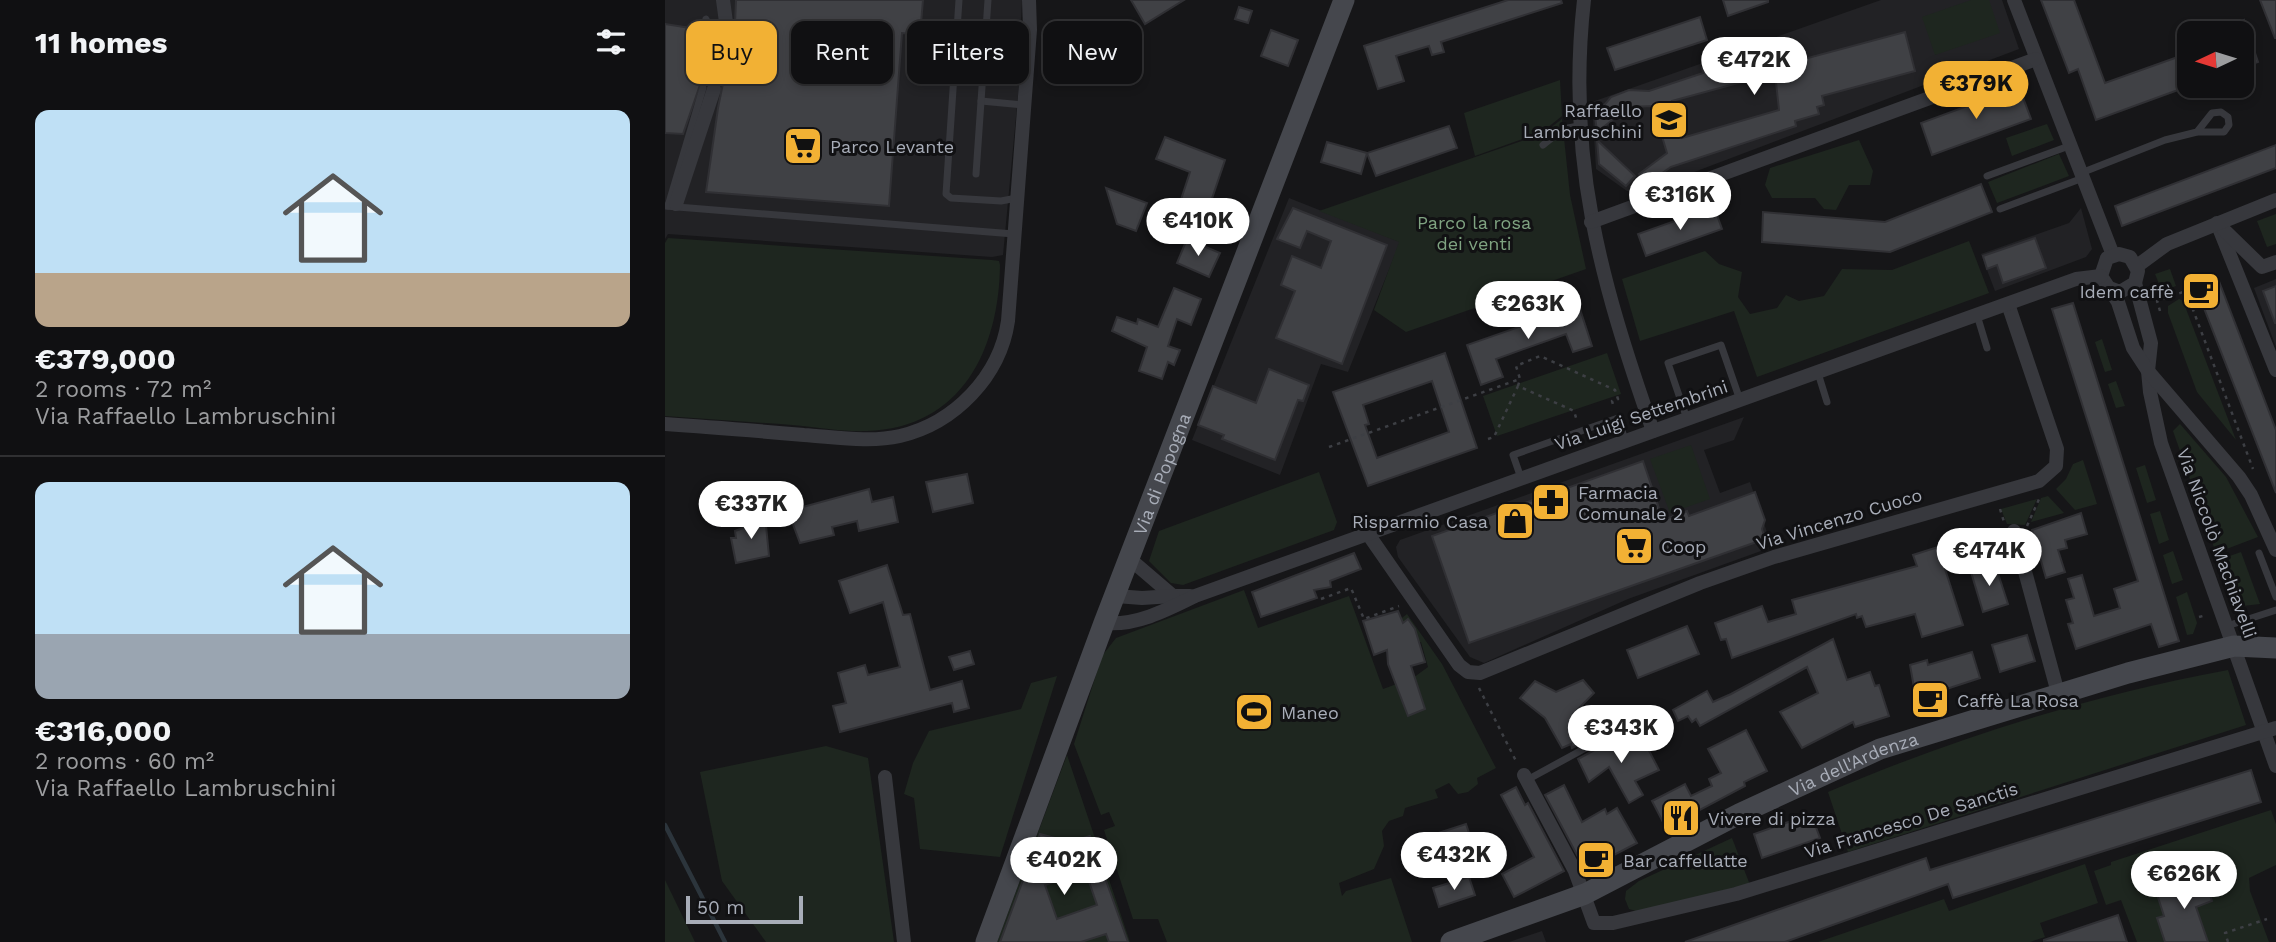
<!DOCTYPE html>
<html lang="en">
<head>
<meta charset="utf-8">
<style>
	:root { --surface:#101012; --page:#1e1e20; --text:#f1f3f6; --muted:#9c9d9f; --line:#303032; --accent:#f2b134 }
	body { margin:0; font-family:"Work Sans",sans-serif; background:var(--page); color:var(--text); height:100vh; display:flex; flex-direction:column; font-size:26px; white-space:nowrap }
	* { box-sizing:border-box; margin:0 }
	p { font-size:23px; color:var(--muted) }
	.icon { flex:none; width:38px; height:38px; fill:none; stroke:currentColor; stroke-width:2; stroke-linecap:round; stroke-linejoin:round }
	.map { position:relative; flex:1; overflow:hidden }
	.sheet { display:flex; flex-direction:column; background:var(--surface); width:665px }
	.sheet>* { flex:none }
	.top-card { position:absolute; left:21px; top:21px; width:665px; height:63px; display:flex; gap:14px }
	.needle { width:46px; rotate:266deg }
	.controls { position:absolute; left:1512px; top:21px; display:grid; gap:14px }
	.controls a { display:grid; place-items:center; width:77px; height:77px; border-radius:14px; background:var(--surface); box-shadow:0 4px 10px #0003,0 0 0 2px var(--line); font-size:35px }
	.scale { position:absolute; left:21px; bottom:18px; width:117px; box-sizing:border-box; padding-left:7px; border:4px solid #a8adb8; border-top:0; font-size:19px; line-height:24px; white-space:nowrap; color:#a8adb8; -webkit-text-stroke:5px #111113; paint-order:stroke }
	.price { position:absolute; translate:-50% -60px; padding:0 16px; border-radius:24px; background:#fff; color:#222; font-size:23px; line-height:46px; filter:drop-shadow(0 2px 4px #0008) }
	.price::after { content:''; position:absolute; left:50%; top:42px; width:21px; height:16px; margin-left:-10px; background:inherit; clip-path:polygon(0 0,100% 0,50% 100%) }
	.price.selected { background:var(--accent); color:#111 }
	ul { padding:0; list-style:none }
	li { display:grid; align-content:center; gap:14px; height:371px; padding:0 35px }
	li+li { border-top:2px solid var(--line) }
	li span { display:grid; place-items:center; height:217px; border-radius:14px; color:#555 }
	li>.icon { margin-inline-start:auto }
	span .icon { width:126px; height:126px; fill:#fffc; stroke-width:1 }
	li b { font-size:30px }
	h2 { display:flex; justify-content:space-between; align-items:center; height:84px; padding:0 35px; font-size:30px }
	.tag { padding:0 24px; border-radius:14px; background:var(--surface); box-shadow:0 4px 10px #0003,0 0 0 2px var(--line); font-size:24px; line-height:63px }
	.tag.selected { background:var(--accent); color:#111 }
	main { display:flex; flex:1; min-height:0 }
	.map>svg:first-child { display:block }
</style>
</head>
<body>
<main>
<section class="sheet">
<h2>11 homes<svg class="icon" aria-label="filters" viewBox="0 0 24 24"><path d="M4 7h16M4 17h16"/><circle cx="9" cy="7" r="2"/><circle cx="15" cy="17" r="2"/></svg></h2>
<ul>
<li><span style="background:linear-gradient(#bfe0f5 75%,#b9a48a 0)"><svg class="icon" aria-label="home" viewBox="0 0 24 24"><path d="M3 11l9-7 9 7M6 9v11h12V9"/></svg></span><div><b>€379,000</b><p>2 rooms · 72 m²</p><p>Via Raffaello Lambruschini</p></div></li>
<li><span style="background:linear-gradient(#bfe0f5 70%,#9aa5b1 0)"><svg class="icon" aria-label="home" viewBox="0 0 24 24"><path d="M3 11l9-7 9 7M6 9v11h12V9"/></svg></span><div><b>€316,000</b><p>2 rooms · 60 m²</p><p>Via Raffaello Lambruschini</p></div></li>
</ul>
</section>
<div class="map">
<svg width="1611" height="942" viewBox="0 0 1611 942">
	<rect width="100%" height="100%" fill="#161618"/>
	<!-- built -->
	<g fill="#222225">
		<polygon points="0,0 357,0 353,95 338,255 327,257 3,234 0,239"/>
		<polygon points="1216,0 1337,0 1354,49 979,191 962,191 931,169 927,102"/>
		<polygon points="624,198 735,242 683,372 656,364 615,475 527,440"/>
		<polygon points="1416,208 1427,249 1421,257 1330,291 1316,254 1404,223"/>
		<polygon points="1611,279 1611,347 1589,288"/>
		<polygon points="1079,417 1069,440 1039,450 1055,493 1085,482 1107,547 963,599 819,663 805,657 733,557 731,547 735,540"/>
		<polygon points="877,931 881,942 844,942"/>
	</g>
	<!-- green -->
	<g fill="#1e261f">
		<polygon points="1306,0 1324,0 1335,33 1270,55 1257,17"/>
		<polygon points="895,80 897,116 877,132 810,156 799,113"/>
		<polygon points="897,119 905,195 921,269 741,332 709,310 734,242 654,211 877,134"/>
		<polygon points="1382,124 1389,140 1347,156 1341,138"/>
		<polygon points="1194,140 1208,171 1205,185 1184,185 1171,210 1159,209 1150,198 1107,198 1100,185 1105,168"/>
		<polygon points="1394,154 1404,176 1332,203 1323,182"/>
		<polygon points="1611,214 1611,244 1602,247 1592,221"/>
		<path d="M3,238L327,260L334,261L335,265C334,349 297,428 202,431C177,432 152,427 127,425C85,422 42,419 0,416V243Z"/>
		<polygon points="1304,241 1324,293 1092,377 1069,311 975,341 957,279 1040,251 1054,264 1077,272 1073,297 1085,314 1112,308 1121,295 1134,301 1159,296 1177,269 1227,270"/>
		<polygon points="1505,269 1511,286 1497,291 1490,274"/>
		<polygon points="1514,299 1518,301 1571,440 1532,392 1503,313 1503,306"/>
		<polygon points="1437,339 1447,370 1440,372 1430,342"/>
		<polygon points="942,353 956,394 832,436 818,396"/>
		<polygon points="1451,381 1460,406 1451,408 1443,384"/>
		<polygon points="1515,424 1561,477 1593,537 1551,553 1508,431"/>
		<polygon points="1026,445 1045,499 1005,513 985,459"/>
		<polygon points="1418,460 1432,504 1410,510 1391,489 1401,479 1408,464"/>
		<polygon points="1480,465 1491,500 1482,503 1471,468"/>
		<polygon points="654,472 672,522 669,530 518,585 506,583 484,561 494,531"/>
		<polygon points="1383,496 1399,513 1366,522 1376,498"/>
		<polygon points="1372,499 1360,525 1342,524 1336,509"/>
		<polygon points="1495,511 1504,540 1494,544 1485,514"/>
		<polygon points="1508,551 1518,580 1507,584 1498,555"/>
		<polygon points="1576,552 1595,604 1578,606 1566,598 1553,560"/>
		<polygon points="579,590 593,628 684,596 718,689 748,678 763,667 756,642 749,644 724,628 742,614 777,664 831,768 812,778 813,784 803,792 793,794 784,783 770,790 773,798 740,808 738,816 724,821 717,831 719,846 709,869 674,883 677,896 681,891 726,878 747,942 502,942 493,919 468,919 439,830 450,826 444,812 436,815 409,744 437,656 451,638"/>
		<polygon points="1522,592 1532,623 1528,634 1522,635 1511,597"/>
		<path d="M1563,670L1581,725L1183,852L1163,792C1290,738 1427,695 1563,670Z"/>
		<polygon points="392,676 335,857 255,849 249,798 239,794 248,763 264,731 356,709 366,683"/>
		<polygon points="161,746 203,758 229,942 101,942 57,881 35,772"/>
		<polygon points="402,755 465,942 332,942"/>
		<polygon points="1606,810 1611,824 1611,865 1584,878 1585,891 1604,942 1472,942 1456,900 1441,905 1429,871 1446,865 1446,862"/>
		<polygon points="1067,838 1085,885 974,912 964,909 960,899 961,891 974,881"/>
		<polygon points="1420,864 1433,903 1375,923 1380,937 1365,942 1153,942 1279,899 1284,911"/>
		<polygon points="0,880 30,942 0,942"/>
	</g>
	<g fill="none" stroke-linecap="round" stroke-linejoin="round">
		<!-- stream -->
		<polyline stroke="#2c353c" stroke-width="4.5" points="0,825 60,942"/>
	</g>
	<!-- building -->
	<g fill="#404145" stroke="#303034" stroke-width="2" fill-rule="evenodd">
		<polygon points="71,0 258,0 255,35 237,33 224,206 41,192 53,108 70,24"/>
		<polygon points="466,0 519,0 480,24"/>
		<polygon points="843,0 896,0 897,3 776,42 779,52 767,55 764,46 731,56 739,81 713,89 699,46"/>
		<polygon points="1058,0 1103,0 1103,2 1063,16"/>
		<polygon points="1376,0 1409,0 1440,83 1524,53 1524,86 1431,120 1413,69 1404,73"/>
		<polygon points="1595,0 1611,0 1611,38 1610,38"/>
		<polygon points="574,7 587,11 583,23 570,19"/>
		<polygon points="1035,17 1042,40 950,70 942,48"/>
		<polygon points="1579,20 1593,62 1577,68 1577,21"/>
		<polygon points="0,24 38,30 43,44 36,82 18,134 0,133"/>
		<polygon points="606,30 633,40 623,66 596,56"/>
		<path d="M1240,32L1250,71L1157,96L1159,105L1152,107L1154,114L1130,121L1131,126L1006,167L980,185L974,174L1002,153L988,106L964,107L932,132L930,116L946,97L964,90L984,91L1038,73L1037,68L1108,48L1113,66ZM1110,73L1114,110L1017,138L1007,101Z"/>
		<polygon points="1354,87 1366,119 1267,155 1256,123"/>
		<polygon points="784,126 792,148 711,176 702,153"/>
		<polygon points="500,137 560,160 537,228 510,218 525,172 491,159"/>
		<polygon points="932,140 970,176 961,186 934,164"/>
		<polygon points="662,142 702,153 696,174 656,162"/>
		<polygon points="1611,145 1611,168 1457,226 1450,206"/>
		<polygon points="1316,184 1327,212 1225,252 1097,242 1098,212 1220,222"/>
		<polygon points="441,188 482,203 471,231 452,224"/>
		<polygon points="1049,207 1057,229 981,256 973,234"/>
		<polygon points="628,208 722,245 677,364 611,338 630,291 616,285 627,256 656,268 666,241 642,231 635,248 612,239"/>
		<polygon points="1370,238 1381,268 1338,283 1332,265 1322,269 1318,256"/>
		<polygon points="522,239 555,253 544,277 512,263"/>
		<polygon points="1552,276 1611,430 1611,493 1530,285"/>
		<polygon points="1611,286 1611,323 1610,323 1598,291"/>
		<polygon points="509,288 536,299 526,325 512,319 503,346 515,350 509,365 503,362 497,379 474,371 482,347 447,331 452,317 472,324 473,319 493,327"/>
		<polygon points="1408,303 1514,641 1494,647 1486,624 1411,649 1403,624 1408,623 1401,600 1409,598 1403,579 1417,575 1429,616 1455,608 1449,589 1473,581 1387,309"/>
		<polygon points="914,306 927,346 908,352 901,334 831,359 838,377 816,385 802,345"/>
		<path d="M780,353L812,448L703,486L668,392ZM767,381L784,432L712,458L700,425L704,424L698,405Z"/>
		<polygon points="604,369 644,385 638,401 633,400 610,460 557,439 559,435 533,425 548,386 591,403"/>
		<polygon points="978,461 998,520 1022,511 1024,516 1090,492 1100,520 1097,529 1100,539 804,643 767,536"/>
		<polygon points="302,474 308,503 268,512 261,482"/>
		<polygon points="204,489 207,502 228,497 233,522 194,531 192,521 167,527 169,535 135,543 123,511"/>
		<polygon points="1416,513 1422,534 1400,540 1402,548 1393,550 1400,572 1381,578 1367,530"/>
		<polygon points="100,515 104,556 71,563 66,538 71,538 70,531 86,525 85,518"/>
		<polygon points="1273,547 1298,625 1257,637 1250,614 1201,627 1197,616 1192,618 1191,614 1067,658 1061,639 1056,640 1050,623 1097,606 1103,622 1131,614 1127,600 1252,566 1248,555"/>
		<polygon points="689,553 696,569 665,581 666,587 649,590 652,598 596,617 587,592"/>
		<polygon points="1330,564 1343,604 1318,612 1306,572"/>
		<polygon points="222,565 238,615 245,614 265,690 297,681 304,708 289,712 287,703 175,732 168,706 181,703 173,673 200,665 203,675 235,667 218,602 185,613 174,581"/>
		<polygon points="733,611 738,623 743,619 750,629 760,662 746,666 760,709 743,716 723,664 722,650 709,655 698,621"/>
		<polygon points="1022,626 1034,654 973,678 962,650"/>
		<polygon points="1362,635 1370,661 1335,672 1327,645"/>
		<polygon points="1168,639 1182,680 1205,672 1210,686 1214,685 1224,716 1190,727 1188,722 1137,748 1115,712 1153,693 1142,667 1035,726 1031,719 1027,722 1023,716 1013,721 1008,710 1042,691 1048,702 1066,694"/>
		<polygon points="305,651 309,664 289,670 284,657"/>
		<polygon points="1307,652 1315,678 1251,699 1245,665 1262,660 1263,665"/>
		<polygon points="918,680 929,693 908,714 919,742 907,748 906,744 897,748 880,718 855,698 870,681 891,692"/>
		<polygon points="1081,730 1102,771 1079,782 1080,786 1001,828 987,801 1020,784 1026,796 1047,786 1044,779 1056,773 1043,749"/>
		<polygon points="957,735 964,749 979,741 994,770 970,781 978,795 964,803 944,767 924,782 913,759"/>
		<polygon points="1586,770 1596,802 1288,898 1283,884 1120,942 1020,942 1261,858 1265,870"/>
		<polygon points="899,785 917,822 940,809 942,814 952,808 972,843 920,870 880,795"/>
		<polygon points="851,787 860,805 863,803 899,871 849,897 837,874 869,857 836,795"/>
		<polygon points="1146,814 1155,838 1097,858 1089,834"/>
		<polygon points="801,824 809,848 760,865 752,840"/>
		<path d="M375,834L405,842L425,836L463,942H444L441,934L416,942H335ZM420,870L432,905L392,919L380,885Z"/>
		<polygon points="1538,874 1547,901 1531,907 1543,942 1500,942 1492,918 1499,916 1491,891"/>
		<polygon points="804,877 810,895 774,907 768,888"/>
		<polygon points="1453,915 1462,942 1379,942 1379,940"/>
	</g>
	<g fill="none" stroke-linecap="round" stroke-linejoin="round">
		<!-- path -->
		<g stroke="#3d3f44" stroke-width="2.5" stroke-dasharray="3.5 5" stroke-linecap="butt">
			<polyline points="1495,311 1492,301 1521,291 1588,469"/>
			<polyline points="853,386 855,379 851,366 875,356 950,390 953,399 947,401 949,408"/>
			<polyline points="823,439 829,437 853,386 909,411 912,421"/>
			<polyline points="664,447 855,379"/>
			<polyline points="1335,509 1339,522"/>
			<polyline points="1362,526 1375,497"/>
			<polyline points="656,599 686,588 699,619 734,606"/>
			<polyline points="1534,617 1538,616"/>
			<polyline points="814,688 852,763"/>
			<polyline points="1563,942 1560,933 1602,919"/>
		</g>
		<!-- lane -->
		<g stroke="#37383d" stroke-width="7">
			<polyline points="294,0 281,194 286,198 336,201 352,198"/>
			<polyline points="41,79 49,44 41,19"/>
			<polyline points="316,101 359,105"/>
			<polyline points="878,145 898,129 913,126"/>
			<polyline points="1416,173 1500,140 1532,132 1559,132 1564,125 1563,117 1556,112 1547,113 1532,132"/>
			<polyline points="311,174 323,0"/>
			<polyline points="1322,176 1404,146"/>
			<polyline points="0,206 349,234"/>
			<polyline points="3,206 38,88"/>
			<polyline points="1335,209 1418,178"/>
			<polyline points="1312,315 1322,348"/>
			<polyline points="1153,373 1162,402"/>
			<polyline points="1022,419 1003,363 1056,345 1075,400"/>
			<polyline points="856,478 848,455 953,418 960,440"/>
			<polyline points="1594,553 1611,597"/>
			<polyline points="1562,626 1611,610"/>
			<polyline points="862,780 970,721"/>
		</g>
		<!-- street -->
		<g stroke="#37383d" stroke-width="14">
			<path d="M919,0C901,160 936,282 988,431"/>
			<polyline points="1349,0 1448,255"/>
			<polyline points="51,80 61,22 58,0"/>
			<polyline points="11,204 49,89"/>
			<polyline points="926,222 1371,59"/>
			<polyline points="1552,223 1611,370"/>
			<polyline points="1558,229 1597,267 1611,262"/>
			<polyline points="1472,266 1502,244 1611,200"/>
			<polyline points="1470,283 1486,343 1483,371 1485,392 1496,443 1611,766"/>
			<polyline points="1442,287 1455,292 1470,283 1473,271 1465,257 1454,254 1442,258 1436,276 1453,302 1468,348 1483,371 1574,477 1586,495 1611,550"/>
			<path d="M0,424C46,427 93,431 139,435C170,437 205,443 235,436C290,423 335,376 343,321L365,30L364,0"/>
			<polyline points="1349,531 1393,693"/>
			<polyline points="703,534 794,665 803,672 815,673 1035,583 1109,557 1374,481 1391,466 1392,449 1343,304"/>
			<polyline points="466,560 508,596 525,596"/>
			<polyline points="451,596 477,598 508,596"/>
			<path d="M439,623C471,626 502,610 530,596L1411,279L1436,276"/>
			<polyline points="859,775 910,871 929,923 948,923 1071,894 1611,728"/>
			<polyline points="220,777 239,942"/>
		</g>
		<!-- secondary -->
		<g stroke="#45474d" stroke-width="21">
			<path id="s1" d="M321,942L439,623L679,0"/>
			<path id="s2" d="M786,942L920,894L1074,814L1215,749L1463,673L1569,646L1611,648"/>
		</g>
	</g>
	<!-- icons -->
	<defs>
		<symbol id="school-square" viewBox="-11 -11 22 22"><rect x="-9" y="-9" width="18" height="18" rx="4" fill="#f2b134" stroke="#111113"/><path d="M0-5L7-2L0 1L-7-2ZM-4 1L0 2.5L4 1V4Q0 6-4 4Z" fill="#111"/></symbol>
		<symbol id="supermarket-square" viewBox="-11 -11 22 22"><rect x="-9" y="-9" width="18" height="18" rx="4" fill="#f2b134" stroke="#111113"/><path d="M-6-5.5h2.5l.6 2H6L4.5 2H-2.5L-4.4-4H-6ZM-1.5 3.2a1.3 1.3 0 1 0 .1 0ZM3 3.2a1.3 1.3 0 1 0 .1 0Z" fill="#111"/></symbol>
		<symbol id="cafe-square" viewBox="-11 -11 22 22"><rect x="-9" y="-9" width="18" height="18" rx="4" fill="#f2b134" stroke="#111113"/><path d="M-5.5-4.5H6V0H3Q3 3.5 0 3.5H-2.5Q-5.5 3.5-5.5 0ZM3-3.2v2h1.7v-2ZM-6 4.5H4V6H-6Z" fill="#111"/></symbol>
		<symbol id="pharmacy-square" viewBox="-11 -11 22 22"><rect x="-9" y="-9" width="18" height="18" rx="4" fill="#f2b134" stroke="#111113"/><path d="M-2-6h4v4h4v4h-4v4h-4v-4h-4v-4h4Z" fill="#111"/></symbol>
		<symbol id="shop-square" viewBox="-11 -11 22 22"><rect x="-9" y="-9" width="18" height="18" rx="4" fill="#f2b134" stroke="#111113"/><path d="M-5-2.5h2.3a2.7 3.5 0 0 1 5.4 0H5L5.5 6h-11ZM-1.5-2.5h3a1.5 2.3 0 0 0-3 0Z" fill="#111"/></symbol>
		<symbol id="stadium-square" viewBox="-11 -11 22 22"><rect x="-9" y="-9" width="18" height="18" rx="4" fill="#f2b134" stroke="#111113"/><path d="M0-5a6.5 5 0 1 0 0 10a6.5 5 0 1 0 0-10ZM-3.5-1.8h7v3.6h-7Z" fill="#111"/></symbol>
		<symbol id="restaurant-square" viewBox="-11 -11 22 22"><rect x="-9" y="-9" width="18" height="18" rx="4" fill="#f2b134" stroke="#111113"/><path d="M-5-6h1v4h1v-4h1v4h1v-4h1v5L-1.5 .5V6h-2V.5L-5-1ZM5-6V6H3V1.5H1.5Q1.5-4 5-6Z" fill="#111"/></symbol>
	</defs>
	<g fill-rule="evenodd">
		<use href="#school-square" x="982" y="98" width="44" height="44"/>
		<use href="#supermarket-square" x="116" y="124" width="44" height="44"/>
		<use href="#cafe-square" x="1514" y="269" width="44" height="44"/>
		<use href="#pharmacy-square" x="864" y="480" width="44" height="44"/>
		<use href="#shop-square" x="828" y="499" width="44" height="44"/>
		<use href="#supermarket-square" x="947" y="524" width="44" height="44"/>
		<use href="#cafe-square" x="1243" y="678" width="44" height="44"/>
		<use href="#stadium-square" x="567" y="690" width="44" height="44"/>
		<use href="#restaurant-square" x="994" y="796" width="44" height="44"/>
		<use href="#cafe-square" x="909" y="838" width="44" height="44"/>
	</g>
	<g text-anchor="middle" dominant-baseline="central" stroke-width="6" stroke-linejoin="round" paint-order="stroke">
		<!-- poi labels -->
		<g font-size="18" fill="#a8adb8" stroke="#111113" text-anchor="start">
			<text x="977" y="110" text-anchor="end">Raffaello<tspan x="977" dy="21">Lambruschini</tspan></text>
			<text x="165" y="146">Parco Levante</text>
			<text x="1509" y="291" text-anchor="end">Idem caffè</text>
			<text x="913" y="492">Farmacia<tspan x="913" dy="21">Comunale 2</tspan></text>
			<text x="823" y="521" text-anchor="end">Risparmio Casa</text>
			<text x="996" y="546">Coop</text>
			<text x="1292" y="700">Caffè La Rosa</text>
			<text x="616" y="712">Maneo</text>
			<text x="1043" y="818">Vivere di pizza</text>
			<text x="958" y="860">Bar caffellatte</text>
		</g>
		<!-- park labels -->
		<g font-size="18" fill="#7fa381" stroke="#111113">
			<text x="809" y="222">Parco la rosa<tspan x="809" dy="21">dei venti</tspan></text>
		</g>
		<!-- street labels -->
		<g font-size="18" fill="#a8adb8" stroke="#111113">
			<text transform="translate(976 415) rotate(-19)">Via Luigi Settembrini</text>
			<text stroke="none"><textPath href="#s1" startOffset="500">Via di Popogna</textPath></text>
			<text transform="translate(1174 519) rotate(-17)">Via Vincenzo Cuoco</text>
			<text transform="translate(1552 543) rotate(70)">Via Niccolò Machiavelli</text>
			<text stroke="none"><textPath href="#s2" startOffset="441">Via dell'Ardenza</textPath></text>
			<text transform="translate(1246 820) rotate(-17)">Via Francesco De Sanctis</text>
		</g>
	</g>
</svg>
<div class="controls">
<a><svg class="needle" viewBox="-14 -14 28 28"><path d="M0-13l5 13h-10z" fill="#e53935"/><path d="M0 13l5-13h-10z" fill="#9c9d9f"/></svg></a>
</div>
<div class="scale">50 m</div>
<b class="price" style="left:1089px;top:97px">€472K</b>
<b class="price selected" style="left:1311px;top:121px">€379K</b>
<b class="price" style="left:1015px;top:232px">€316K</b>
<b class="price" style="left:533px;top:258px">€410K</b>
<b class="price" style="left:863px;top:341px">€263K</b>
<b class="price" style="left:86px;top:541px">€337K</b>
<b class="price" style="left:1324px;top:588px">€474K</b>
<b class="price" style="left:956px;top:765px">€343K</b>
<b class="price" style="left:789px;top:892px">€432K</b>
<b class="price" style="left:399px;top:897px">€402K</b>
<b class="price" style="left:1519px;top:911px">€626K</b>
<div class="top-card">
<a class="tag selected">Buy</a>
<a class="tag">Rent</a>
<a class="tag">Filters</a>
<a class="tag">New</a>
</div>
</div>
</main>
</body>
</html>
